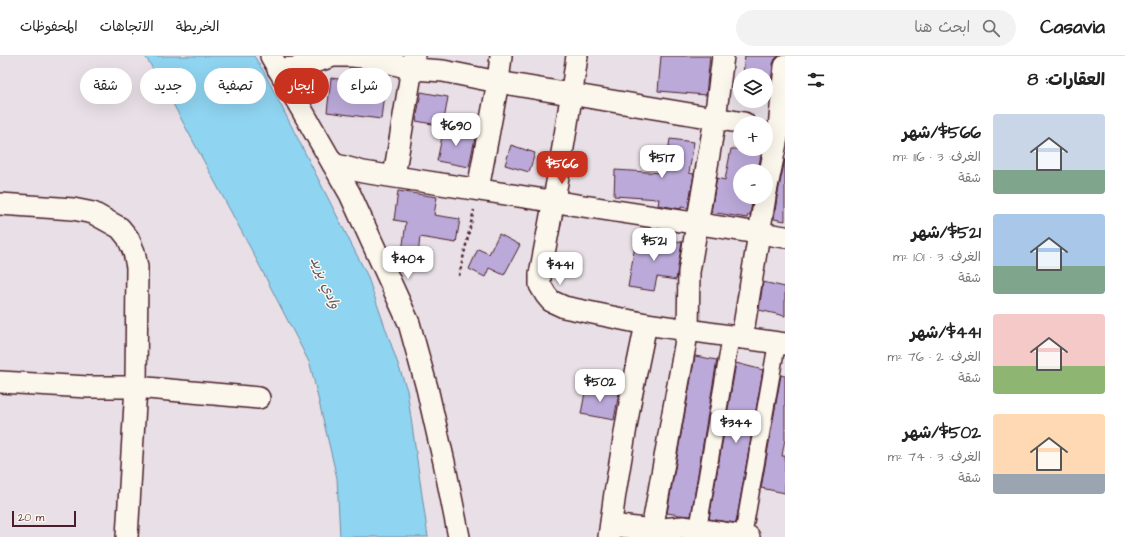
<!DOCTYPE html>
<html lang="ar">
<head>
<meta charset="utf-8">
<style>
	:root { --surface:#fff; --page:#f2f2f2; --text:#222; --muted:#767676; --line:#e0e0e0; --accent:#c8321e }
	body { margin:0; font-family:"Architects Daughter","Playpen Sans Arabic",sans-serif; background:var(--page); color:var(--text); direction:rtl; height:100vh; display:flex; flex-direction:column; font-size:15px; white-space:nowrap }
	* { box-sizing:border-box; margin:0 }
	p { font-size:13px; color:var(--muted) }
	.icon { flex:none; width:22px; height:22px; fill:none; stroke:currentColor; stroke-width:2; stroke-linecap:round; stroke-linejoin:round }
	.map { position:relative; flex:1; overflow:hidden; direction:ltr }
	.drawer { display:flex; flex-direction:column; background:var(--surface); width:340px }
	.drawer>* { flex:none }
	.guide { position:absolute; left:12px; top:12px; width:380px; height:36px; direction:rtl; display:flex; gap:8px }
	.tools { position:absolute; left:733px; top:12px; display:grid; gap:8px }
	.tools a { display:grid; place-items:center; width:40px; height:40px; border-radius:50%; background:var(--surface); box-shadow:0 4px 16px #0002; font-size:20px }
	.scale { position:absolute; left:12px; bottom:10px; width:64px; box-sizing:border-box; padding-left:4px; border:2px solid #4a1f2b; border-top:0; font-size:11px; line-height:14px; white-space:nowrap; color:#4a1f2b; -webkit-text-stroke:3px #fbf7ec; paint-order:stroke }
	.price { position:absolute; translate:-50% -34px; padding:0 9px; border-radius:8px; background:#fff; color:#222; font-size:13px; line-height:26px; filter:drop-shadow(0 1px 2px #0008) }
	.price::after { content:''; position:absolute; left:50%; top:24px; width:12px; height:9px; margin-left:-6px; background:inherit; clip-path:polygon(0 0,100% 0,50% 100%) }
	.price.selected { background:var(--accent); color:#fff }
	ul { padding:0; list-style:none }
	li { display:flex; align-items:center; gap:12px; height:100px; padding:0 20px }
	li span { display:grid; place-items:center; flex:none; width:112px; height:80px; border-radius:4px; color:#555 }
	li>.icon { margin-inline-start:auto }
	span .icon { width:48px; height:48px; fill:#fffc; stroke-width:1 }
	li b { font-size:17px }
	h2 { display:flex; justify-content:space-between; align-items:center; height:48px; padding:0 20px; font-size:17px }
	.pill { padding:0 14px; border-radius:18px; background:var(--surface); box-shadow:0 4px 16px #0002; font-size:14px; line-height:36px }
	.pill.selected { background:var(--accent); color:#fff }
	header { display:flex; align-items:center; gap:24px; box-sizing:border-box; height:56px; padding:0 20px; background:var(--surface); border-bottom:1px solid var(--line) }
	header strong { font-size:19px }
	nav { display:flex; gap:22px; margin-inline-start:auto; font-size:14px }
	.search { width:280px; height:36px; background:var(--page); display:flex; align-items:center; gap:10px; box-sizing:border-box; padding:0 14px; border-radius:22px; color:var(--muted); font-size:15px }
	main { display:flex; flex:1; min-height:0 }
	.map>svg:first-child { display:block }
</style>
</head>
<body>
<header>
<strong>Casavia</strong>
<div class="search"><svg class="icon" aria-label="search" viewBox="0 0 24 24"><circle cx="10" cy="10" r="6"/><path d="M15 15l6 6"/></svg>ابحث هنا</div>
<nav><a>الخريطة</a><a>الاتجاهات</a><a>المحفوظات</a></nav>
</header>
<main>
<section class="drawer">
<h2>العقارات: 8<svg class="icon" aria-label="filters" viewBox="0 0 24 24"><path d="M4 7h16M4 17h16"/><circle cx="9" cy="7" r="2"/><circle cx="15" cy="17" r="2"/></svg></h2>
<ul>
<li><span style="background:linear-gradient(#c9d6e8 70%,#7fa58c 0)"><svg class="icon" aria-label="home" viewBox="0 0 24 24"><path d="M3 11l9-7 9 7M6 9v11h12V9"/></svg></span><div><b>$566/شهر</b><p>الغرف: 3 · 116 m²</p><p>شقة</p></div></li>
<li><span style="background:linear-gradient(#a9c7e8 65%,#7fa58c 0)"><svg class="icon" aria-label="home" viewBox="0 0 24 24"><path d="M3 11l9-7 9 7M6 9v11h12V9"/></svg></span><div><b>$521/شهر</b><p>الغرف: 3 · 101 m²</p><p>شقة</p></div></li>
<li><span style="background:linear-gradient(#f6c9c9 65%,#8fb573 0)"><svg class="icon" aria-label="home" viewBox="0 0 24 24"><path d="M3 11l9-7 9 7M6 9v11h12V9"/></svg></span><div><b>$441/شهر</b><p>الغرف: 2 · 76 m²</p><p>شقة</p></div></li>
<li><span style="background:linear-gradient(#ffd9b3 75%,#9aa5b1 0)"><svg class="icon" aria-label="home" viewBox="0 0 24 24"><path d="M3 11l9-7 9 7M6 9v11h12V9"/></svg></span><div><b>$502/شهر</b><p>الغرف: 3 · 74 m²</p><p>شقة</p></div></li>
</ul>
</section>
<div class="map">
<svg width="785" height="481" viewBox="0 0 785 481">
	<rect width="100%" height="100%" fill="#e8e0e6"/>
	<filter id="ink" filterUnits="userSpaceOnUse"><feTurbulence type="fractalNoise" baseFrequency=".025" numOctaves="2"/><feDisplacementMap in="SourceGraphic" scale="8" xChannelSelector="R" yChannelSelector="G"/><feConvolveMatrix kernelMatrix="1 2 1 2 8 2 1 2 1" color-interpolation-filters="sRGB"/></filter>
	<g filter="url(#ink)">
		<!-- water -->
		<polygon fill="#8fd4f1" stroke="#738ca2" points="145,0 254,0 264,16 367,219 407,334 428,481 340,481 337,422 310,308 252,195 164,31"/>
		<!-- building -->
		<g fill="#bba9d9" stroke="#4a1f2b">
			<polygon points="661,0 710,0 706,39 658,35"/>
			<polygon points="745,0 779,0 775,3 773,8 770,38 766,38 766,19 743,19"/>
			<polygon points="331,22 385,29 381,63 327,56"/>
			<polygon points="421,36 448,41 443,70 416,65"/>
			<polygon points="444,71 476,77 469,111 437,105"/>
			<polygon points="670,83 694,86 689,117 694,118 688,152 681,151 681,153 658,149 659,143 614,140 615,114 663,117 663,114 665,115"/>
			<polygon points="511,89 535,97 529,116 505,109"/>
			<polygon points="731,93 762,93 758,115 740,115 740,141 753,141 750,159 748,159 747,162 711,156 717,122 725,124"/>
			<polygon points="785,103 785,165 774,163 777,141"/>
			<polygon points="398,135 437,141 434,159 460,163 456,187 420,181 418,199 402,196 406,166 394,164"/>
			<polygon points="499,178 520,189 504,219 489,212 485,221 469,213 478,193 489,198"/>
			<polygon points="637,178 682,186 676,224 657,221 654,235 628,231"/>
			<polygon points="763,226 785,231 785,260 759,254"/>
			<polygon points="695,300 717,304 691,460 679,459 667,457"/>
			<polygon points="736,307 763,314 736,467 709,463"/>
			<polygon points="781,319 785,320 785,383 782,400 785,400 785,437 761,432"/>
			<polygon points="586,331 619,336 614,364 581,358"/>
		</g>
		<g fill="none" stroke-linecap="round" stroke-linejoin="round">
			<defs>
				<g id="pedestrian">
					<polyline points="698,473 731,280"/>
					<polyline points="743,480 777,287"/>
				</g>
				<g id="minor">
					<polyline points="271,0 350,138 409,267 427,332 444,406 459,481"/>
					<path d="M577,0C567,73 554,146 540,218V229L546,239L551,245L564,251L646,268L785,288"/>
					<polyline points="278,13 296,12 333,0 352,0 372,2 413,13 443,15 498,26 744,67"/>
					<polyline points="333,108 363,116 785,181"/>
					<polyline points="394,120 414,0"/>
					<polyline points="478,133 498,26 501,0"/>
					<polyline points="766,136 779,72 785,10"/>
					<polyline points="0,148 73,153 93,157 120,172 128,182 134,196 137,211 136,331 127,481"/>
					<polyline points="742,282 765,141"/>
					<polyline points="0,326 88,331 136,331 259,342"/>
					<polyline points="611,469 652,474 683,471 749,481"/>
					<polyline points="652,474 688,273 689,216 715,63 723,0"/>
					<polyline points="609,481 615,437 631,341 646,268"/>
				</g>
			</defs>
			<!-- pedestrian casing -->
			<use href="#pedestrian" stroke="#4a1f2b" stroke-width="19"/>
			<!-- minor casing -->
			<use href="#minor" stroke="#4a1f2b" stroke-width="24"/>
			<!-- path -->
			<polyline stroke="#4a1f2b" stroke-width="2.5" stroke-dasharray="3 3" stroke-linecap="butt" points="459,220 474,154"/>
			<!-- pedestrian -->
			<use href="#pedestrian" stroke="#fbf7ec" stroke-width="16"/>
			<!-- minor -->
			<use href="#minor" stroke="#fbf7ec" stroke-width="21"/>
		</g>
	</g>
	<g text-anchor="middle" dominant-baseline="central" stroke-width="3" stroke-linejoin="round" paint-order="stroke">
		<!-- water labels -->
		<g font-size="14" font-style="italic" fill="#5f5566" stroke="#fbf7ec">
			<text transform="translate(325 227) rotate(67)">وادي يزيد</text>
		</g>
	</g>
</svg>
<div class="tools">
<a><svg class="icon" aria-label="layers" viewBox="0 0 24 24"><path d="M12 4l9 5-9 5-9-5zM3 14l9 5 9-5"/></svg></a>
<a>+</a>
<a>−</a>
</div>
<div class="scale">20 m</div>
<b class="price" style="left:456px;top:91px">$690</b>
<b class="price" style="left:662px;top:123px">$517</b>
<b class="price selected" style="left:562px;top:129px">$566</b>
<b class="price" style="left:654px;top:206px">$521</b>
<b class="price" style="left:408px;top:224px">$404</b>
<b class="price" style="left:560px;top:230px">$441</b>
<b class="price" style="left:600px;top:347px">$502</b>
<b class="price" style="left:736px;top:388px">$344</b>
<div class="guide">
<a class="pill">شراء</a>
<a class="pill selected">إيجار</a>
<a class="pill">تصفية</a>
<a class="pill">جديد</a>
<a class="pill">شقة</a>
</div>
</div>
</main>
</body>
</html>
